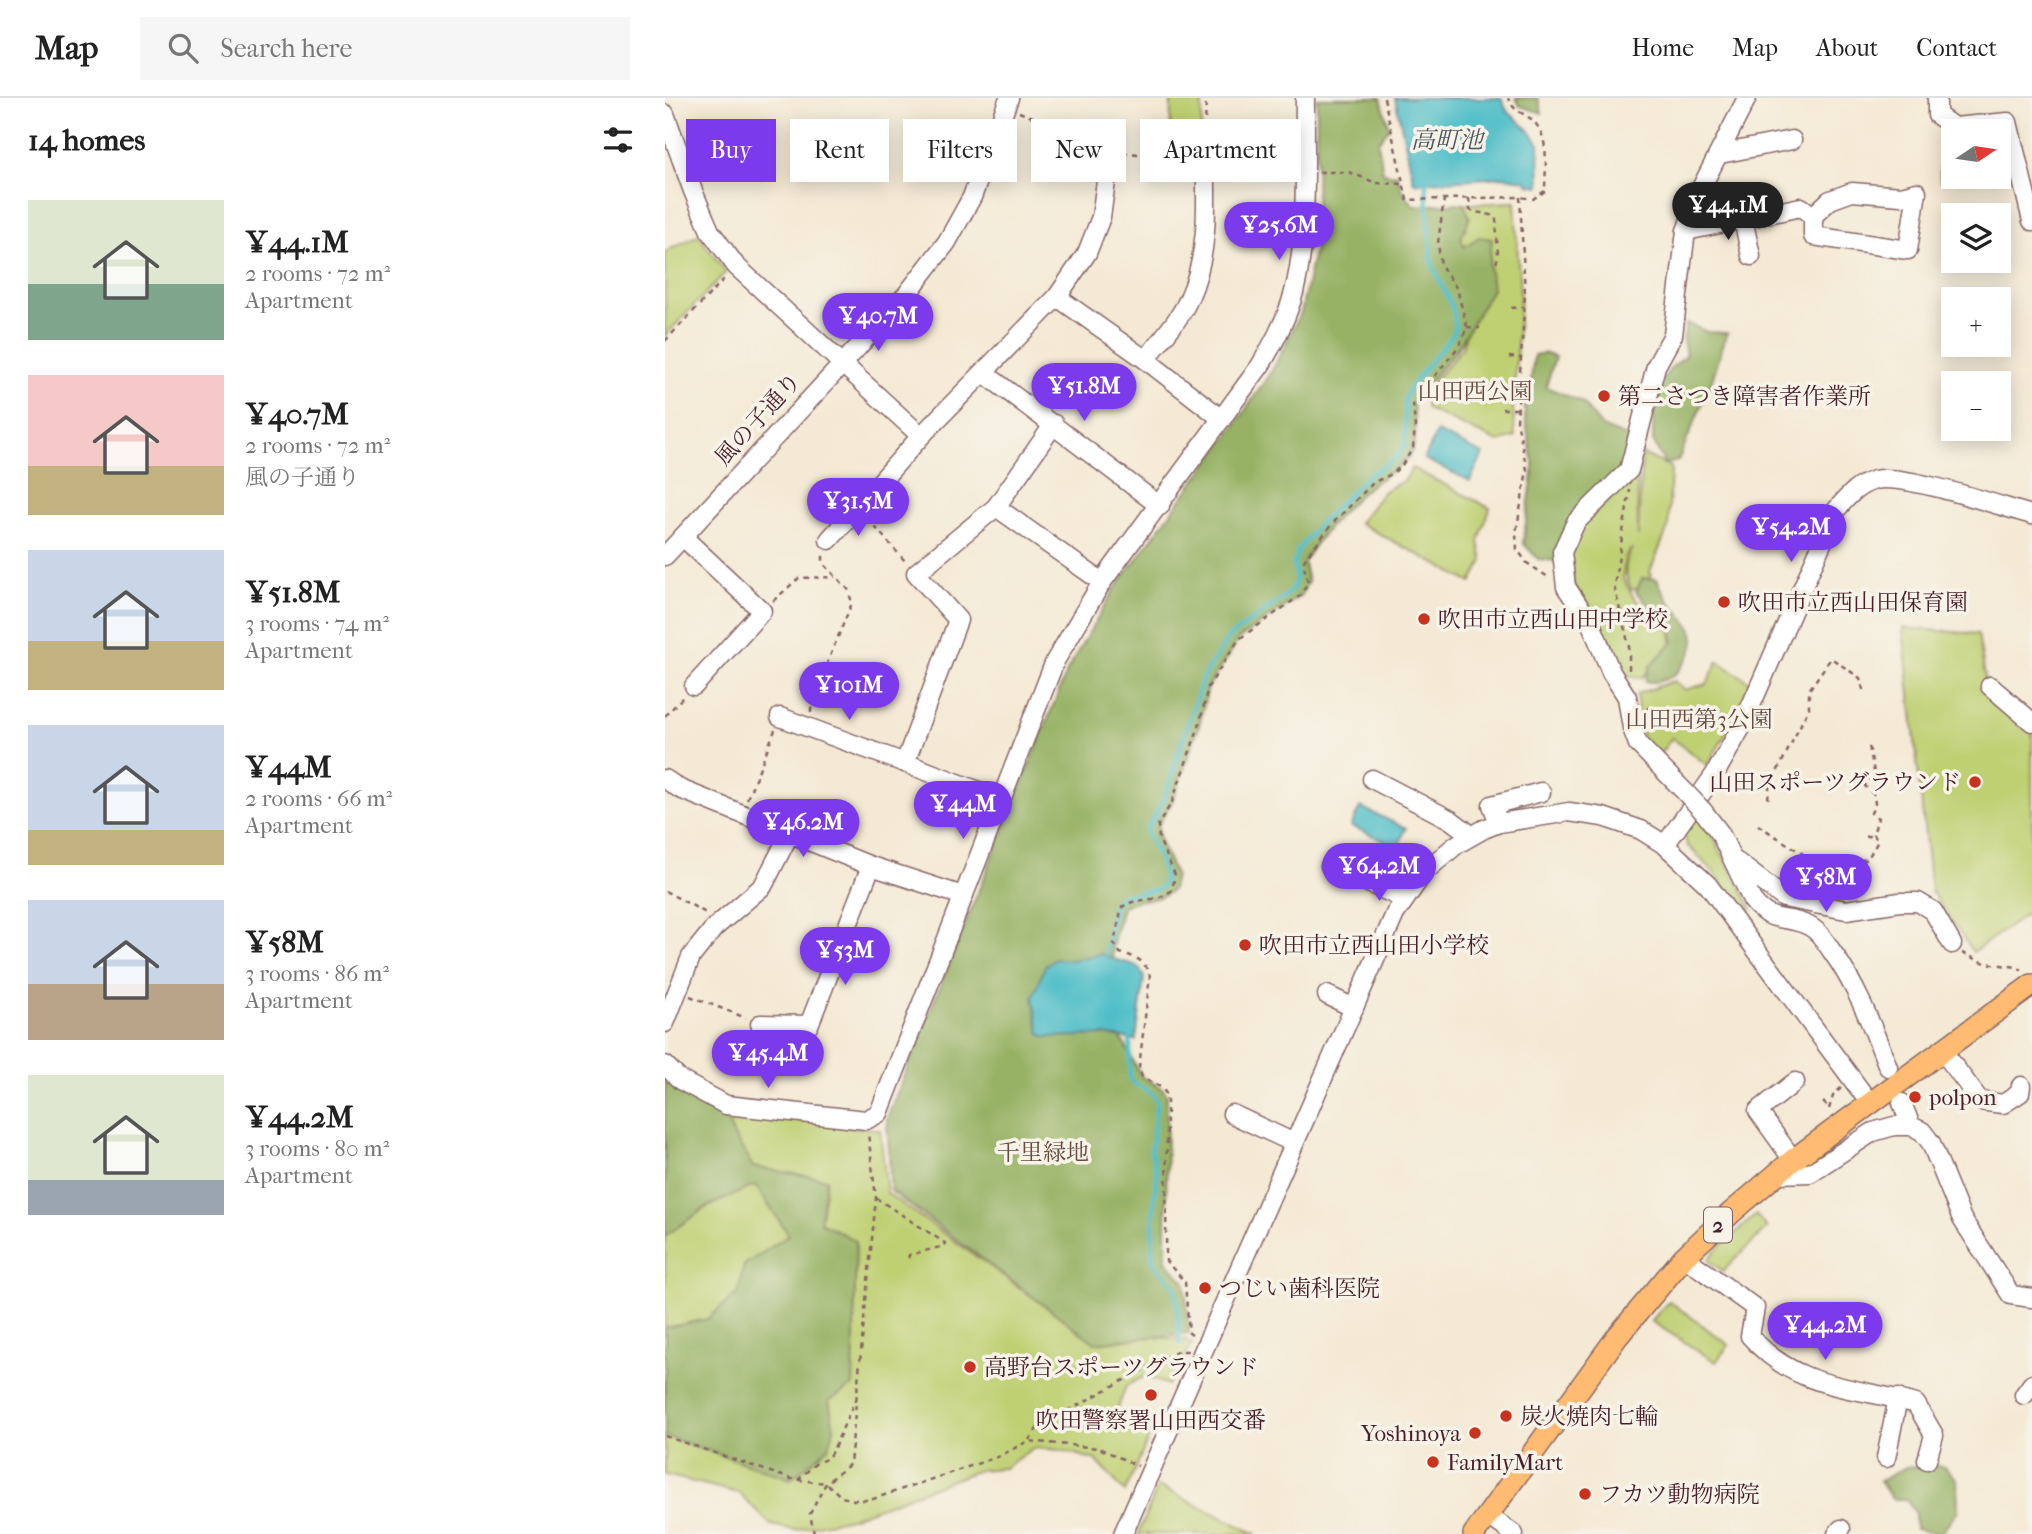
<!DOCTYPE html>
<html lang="en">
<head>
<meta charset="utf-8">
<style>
	:root { --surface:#fff; --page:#f6f6f6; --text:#222; --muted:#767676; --line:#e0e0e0; --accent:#7c3aed }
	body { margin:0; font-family:"IM FELL French Canon","Noto Serif JP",serif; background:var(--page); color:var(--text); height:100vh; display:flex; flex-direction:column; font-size:26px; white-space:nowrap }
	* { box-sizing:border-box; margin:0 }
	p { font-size:23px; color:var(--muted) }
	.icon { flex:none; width:38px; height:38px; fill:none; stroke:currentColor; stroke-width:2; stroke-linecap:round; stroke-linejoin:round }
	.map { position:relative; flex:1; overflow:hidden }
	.drawer { display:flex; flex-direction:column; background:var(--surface); width:665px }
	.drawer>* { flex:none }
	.top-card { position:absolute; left:21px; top:21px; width:665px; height:63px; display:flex; gap:14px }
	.needle { width:46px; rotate:77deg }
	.buttons { position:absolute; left:1276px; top:21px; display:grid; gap:14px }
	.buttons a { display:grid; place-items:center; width:70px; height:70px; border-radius:0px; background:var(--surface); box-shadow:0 4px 18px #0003; font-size:35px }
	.price { position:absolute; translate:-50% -60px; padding:0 16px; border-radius:24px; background:var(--accent); color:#fff; font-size:23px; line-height:46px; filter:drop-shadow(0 2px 4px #0008) }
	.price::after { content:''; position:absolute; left:50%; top:42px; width:21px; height:16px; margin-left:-10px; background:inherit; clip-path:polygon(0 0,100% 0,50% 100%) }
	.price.selected { background:#222; color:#fff }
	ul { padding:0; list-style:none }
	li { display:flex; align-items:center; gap:21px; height:175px; padding:0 28px }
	li span { display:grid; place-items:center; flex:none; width:196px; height:140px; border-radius:0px; color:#555 }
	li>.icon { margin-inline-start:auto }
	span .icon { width:84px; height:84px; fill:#fffc; stroke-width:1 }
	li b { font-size:30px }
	h2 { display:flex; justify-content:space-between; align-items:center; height:84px; padding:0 28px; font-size:30px }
	.pill { padding:0 24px; border-radius:0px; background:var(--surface); box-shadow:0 4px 18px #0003; font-size:24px; line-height:63px }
	.pill.selected { background:var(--accent); color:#fff }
	header { display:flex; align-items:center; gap:42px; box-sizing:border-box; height:98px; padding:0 35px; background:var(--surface); border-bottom:2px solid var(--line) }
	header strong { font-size:33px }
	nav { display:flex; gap:38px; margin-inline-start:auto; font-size:24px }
	.search { width:490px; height:63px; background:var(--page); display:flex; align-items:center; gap:18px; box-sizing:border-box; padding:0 24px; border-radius:0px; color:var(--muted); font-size:26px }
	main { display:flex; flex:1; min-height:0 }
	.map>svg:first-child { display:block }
</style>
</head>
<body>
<header>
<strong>Map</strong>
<div class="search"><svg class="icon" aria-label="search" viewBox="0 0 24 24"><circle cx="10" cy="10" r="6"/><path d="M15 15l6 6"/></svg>Search here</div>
<nav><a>Home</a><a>Map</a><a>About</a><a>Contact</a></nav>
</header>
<main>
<section class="drawer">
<h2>14 homes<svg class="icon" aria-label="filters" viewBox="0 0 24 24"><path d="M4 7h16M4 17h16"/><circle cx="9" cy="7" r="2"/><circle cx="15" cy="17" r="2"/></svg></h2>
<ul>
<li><span style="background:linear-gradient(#dfe7d0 60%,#7fa58c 0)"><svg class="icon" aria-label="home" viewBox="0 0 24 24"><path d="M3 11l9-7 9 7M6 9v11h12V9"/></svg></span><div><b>¥44.1M</b><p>2 rooms · 72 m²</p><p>Apartment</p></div></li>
<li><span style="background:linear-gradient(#f6c9c9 65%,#c2b280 0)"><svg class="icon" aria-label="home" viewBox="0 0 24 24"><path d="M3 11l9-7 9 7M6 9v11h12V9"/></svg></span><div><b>¥40.7M</b><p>2 rooms · 72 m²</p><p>風の子通り</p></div></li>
<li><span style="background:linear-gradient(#c9d6e8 65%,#c2b280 0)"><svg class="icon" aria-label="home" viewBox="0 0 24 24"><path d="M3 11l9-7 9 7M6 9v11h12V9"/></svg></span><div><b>¥51.8M</b><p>3 rooms · 74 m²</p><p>Apartment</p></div></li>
<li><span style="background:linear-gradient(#c9d6e8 75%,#c2b280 0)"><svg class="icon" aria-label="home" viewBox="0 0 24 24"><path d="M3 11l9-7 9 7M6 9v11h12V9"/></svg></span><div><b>¥44M</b><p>2 rooms · 66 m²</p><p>Apartment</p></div></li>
<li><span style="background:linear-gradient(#c9d6e8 60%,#b9a48a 0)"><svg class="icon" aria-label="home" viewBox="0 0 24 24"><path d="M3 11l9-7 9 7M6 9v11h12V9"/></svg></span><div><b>¥58M</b><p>3 rooms · 86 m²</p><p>Apartment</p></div></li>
<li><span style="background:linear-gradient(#dfe7d0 75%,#9aa5b1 0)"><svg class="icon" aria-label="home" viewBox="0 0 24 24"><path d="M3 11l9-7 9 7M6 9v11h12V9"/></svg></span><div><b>¥44.2M</b><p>3 rooms · 80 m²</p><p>Apartment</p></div></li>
</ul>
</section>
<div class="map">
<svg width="1367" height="1436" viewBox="0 0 1367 1436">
	<rect width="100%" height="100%" fill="#f7f3e8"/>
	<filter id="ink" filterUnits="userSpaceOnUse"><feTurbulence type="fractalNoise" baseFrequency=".0143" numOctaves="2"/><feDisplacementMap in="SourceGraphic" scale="14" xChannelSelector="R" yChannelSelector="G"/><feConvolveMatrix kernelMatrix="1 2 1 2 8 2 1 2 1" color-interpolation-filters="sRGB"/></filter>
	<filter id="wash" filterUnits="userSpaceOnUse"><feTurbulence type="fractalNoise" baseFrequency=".00686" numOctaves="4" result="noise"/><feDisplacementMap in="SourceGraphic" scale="28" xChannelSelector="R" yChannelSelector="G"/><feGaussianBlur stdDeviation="1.57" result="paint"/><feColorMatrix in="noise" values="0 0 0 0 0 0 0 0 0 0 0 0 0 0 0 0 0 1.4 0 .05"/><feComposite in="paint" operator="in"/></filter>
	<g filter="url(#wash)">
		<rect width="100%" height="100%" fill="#f4e9d4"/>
		<!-- green -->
		<g fill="#bfd073" stroke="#84784f" stroke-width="2">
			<path d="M506,0H537L536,47C529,58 516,53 505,53Z"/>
			<polygon points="1334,35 1340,39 1348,77 1334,78"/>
			<polygon points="1288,38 1288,79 1325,79 1275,83 1275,40"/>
			<polygon points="850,104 855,198 848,312 850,339 833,344 762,311 759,295 797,250 804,226 782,107"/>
			<polygon points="33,137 61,174 0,238 0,154"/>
			<path d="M977,356L1006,369L1003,430L985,473L987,486L967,492C958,477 959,465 967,450L960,459L958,481L969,500L1005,532L1008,547L977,580L956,577L934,523L909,487L903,454L917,427L972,375L973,439Z"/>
			<polygon points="747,370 825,410 814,443 818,463 806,485 694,425 719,393 740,382"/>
			<polygon points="1238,530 1313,536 1323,596 1367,630 1367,812 1308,854 1266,793"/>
			<polygon points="1053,563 1086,585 1066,628 1042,667 1007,640 993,658 978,641 973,622 972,596 1009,583 1019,592 1042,586"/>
			<polygon points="1032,717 1043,730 1087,811 1080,816 1048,773 1022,747 1019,736"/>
			<polygon points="0,978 57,1013 215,1032 222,1095 417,1234 519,1241 527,1246 503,1287 480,1278 461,1288 449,1321 485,1337 460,1394 431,1362 396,1352 368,1350 339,1370 314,1372 185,1420 130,1432 106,1427 74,1395 0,1377"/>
			<polygon points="1091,1117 1102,1130 1058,1173 1043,1162 1054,1149"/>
			<polygon points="1004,1203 1064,1247 1051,1264 986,1223"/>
			<polygon points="493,1388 591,1436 473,1436"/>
		</g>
		<!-- forest -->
		<g fill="#97b265" stroke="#706848" stroke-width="2">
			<path d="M652,0H716L724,30L713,44L718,75L732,77L737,92L749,108L798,105L805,119L796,140L799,149L814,139L827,141L824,167L827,191L794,248L748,304C749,319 753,340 747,353C738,370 725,374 710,384C692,396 647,445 639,465L643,484L636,497L574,541L543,589L534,628L507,704L493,727L494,741L510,777L507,792C489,807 475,797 457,809L447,849L451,931L477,979L497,990L502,997L501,1163L520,1184L524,1235L430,1245L226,1093L222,1020L403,571L449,492L570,328L609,269L636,215L651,144Z"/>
			<polygon points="851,0 873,0 877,15 855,8"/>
			<polygon points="1022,225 1042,234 1062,235 1046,285 1013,363 1000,366 988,343 989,295 1006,270 1021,258 1018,241"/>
			<polygon points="879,255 890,259 881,289 917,304 937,329 964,340 959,369 890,463 873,461 858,445 869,369 860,320 860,292 866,282 869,257"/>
			<path d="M977,480L992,481C996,489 999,498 1005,504C1028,531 1041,540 1014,572C1006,581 992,586 980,583L985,568L1009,543L1006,530L971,494Z"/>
			<polygon points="0,977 59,1015 68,1036 88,1069 162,1081 155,1124 191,1143 188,1288 164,1303 169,1331 164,1349 126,1381 0,1338 0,1230 42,1221 73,1195 79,1167 124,1137 90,1087 40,1110 0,1138"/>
			<polygon points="1264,1367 1279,1369 1292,1381 1293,1413 1275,1436 1250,1431 1250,1415 1241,1401 1227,1401 1215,1383 1241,1369"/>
		</g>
		<!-- water -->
		<g fill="#50bec8" stroke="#4d6e7a" stroke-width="2">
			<polygon points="730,0 836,0 842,13 864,32 874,46 875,88 863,86 860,82 839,79 749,85"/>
			<polygon points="772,334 818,356 805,383 759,361"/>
			<polygon points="695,709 741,730 733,749 686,728"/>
			<polygon points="706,749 729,759 725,768 702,758"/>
			<path d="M435,856C443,857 445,860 452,862C466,868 474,863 479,880L471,942L440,937L381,939L375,936L368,900L380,868L390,861L407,862Z"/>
		</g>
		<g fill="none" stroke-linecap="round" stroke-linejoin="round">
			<!-- stream -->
			<g stroke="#50bec8" stroke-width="4.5">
				<path d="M441,856L449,807L456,798C467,794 478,795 490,792C513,787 486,747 481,733L499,701L538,579L564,539L619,499L628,490L631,481L629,465L633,452L653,427L701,379L731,360L740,347V300L746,288L789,235C795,207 772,187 766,161L761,85"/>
				<polyline points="465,942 465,980 469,985 488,996 492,1003 486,1053 492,1078 489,1102 487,1157 490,1167 508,1185 511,1192 515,1245"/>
			</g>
		</g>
	</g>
	<g filter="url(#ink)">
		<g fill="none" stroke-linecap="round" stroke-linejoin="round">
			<defs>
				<g id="minor">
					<polyline points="1272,0 1272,17 1289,29 1343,24 1367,123"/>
					<polyline points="0,16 28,93 45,133 71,168 256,338"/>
					<polyline points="1055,56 1127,42"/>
					<polyline points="1078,121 1086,158"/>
					<polyline points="1021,133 1136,109 1148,118 1165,102 1187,94 1236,98 1252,94 1243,152 1148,138 1148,118"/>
					<polyline points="392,199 422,155 436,119 444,62"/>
					<path d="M481,262C495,242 515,222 524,200C546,152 541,96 540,45"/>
					<polyline points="319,275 495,408"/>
					<polyline points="331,409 389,326"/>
					<polyline points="18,439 97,513 29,588"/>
					<polyline points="164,442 256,338 392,199 481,262 557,321"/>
					<polyline points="0,458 242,196 282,144 307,99 344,0"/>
					<polyline points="1325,588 1367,624"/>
					<polyline points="115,619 240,665"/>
					<polyline points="0,681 15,691 206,768 298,798"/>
					<polyline points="707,681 786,722 806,737"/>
					<polyline points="1021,695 973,646 967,630 962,599 946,574 926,526 901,489 897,454 911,424 964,372 991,268 1008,237 1021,133 1036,90 1082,0"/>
					<polyline points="335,701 240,665 293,522 251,475 331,409 437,484"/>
					<path d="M1038,713L1055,735L1087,802C1107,828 1121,816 1144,828C1154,833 1160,843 1166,852C1192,888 1207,928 1223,969"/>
					<polyline points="834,725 827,707 876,694"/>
					<path d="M1000,747L1050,676L1077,628L1172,411C1184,397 1193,387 1210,382C1239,375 1334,408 1367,417"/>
					<polyline points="1072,764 1119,800 1181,812 1235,804 1253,804 1268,813 1287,846"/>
					<polyline points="665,768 739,801"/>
					<polyline points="662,897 689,910"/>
					<polyline points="0,925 26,859 49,830 98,788 125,735"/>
					<polyline points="95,926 144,927 206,768"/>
					<polyline points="1277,952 1315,1003 1338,1006 1355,995 1356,988"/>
					<path d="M0,967L15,982L61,1007L201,1022L214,1015L390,563L437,484L595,268C609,245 622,221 629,194C644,136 639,61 640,0"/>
					<polyline points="1237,1005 1246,1028"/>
					<polyline points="567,1016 629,1045"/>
					<polyline points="1128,1062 1093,1013 1130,984"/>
					<polyline points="1111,1076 1145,1075 1208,1034 1229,1028 1246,1028 1257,1033 1266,1045 1297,1121 1346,1197 1367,1200"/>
					<path d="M1019,1159L1090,1210L1085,1238C1131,1292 1189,1288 1251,1306L1269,1337L1262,1362"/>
					<polyline points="1359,1297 1367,1286"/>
					<polyline points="1221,1360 1233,1300"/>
					<polyline points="822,1417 849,1436"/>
					<polyline points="458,1436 730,816 759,774 791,747 819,731 834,725 904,714 938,719 976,732 1000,747 1043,787 1204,1004"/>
					<polyline points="1172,1436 1176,1431"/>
				</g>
				<polyline id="major" points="809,1436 952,1239 1019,1159 1066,1115 1128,1062 1367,887"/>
			</defs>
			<!-- minor casing -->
			<use href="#minor" stroke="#866666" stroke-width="21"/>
			<!-- major casing -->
			<use href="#major" stroke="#866666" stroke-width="24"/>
			<!-- path -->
			<g stroke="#866666" stroke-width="2.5" stroke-dasharray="5 5" stroke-linecap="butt">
				<path d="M719,0L742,102L855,99L868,101L880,93C880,73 885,44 871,26C862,14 850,17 843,0"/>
				<polyline points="354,14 437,45 438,48"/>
				<polyline points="540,31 541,0"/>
				<polyline points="458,55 525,59"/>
				<polyline points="654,74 684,74 711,85 739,86"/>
				<polyline points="855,99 860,196 852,323 862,372 851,435 852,451 862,465 883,479"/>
				<path d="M804,100L805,112C814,117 822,113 831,120L833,158L830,170"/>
				<polyline points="846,210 859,209"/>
				<polyline points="802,229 815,230"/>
				<polyline points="0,243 62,178"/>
				<polyline points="844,259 856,260"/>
				<polyline points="837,311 852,311"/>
				<polyline points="203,421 240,463"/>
				<polyline points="108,503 134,480 170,479"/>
				<polyline points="964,572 964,548 949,488 965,392"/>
				<polyline points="146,614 146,604 187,505 183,491 158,465 158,455"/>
				<polyline points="0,618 19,598"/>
				<polyline points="983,622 983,610 1006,610"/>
				<polyline points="981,625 1007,624"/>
				<polyline points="82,701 110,632"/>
				<polyline points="1103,701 1104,690 1144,610 1144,592 1166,560 1195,580 1199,595"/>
				<polyline points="1093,727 1155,767 1181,771 1192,761 1202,762 1213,743 1208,737 1213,720 1206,715 1210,706 1209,697 1200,688 1209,674 1204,648"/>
				<polyline points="1200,739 1208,737"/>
				<polyline points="0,793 41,815"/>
				<polyline points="1297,855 1320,865 1352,869 1357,872"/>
				<polyline points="25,898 81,920"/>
				<polyline points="1158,1004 1164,1010"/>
				<polyline points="1164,1011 1168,998 1176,990"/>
				<polyline points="211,1100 280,1145 279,1148 244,1157 243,1162"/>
				<path d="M527,1237L524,1235L520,1184L501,1163L502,997L497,990L477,979L474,969L485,878C479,861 471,859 455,855L449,845L457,809C475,797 489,807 507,792L510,777L494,741L493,727L507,704L534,628L543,589L574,541L636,497L643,484L638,465L642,458L667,426L709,384L727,376L737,367L748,350L750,329L748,305L794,248L802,229L792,191L776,168L773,145L779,101"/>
				<polyline points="0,1338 126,1381 161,1385 177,1399 189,1402 205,1402 335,1358 363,1343 434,1350 473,1368"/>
				<polyline points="364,1342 374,1328 513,1253 523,1253"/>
				<polyline points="133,1382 150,1366 163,1360 169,1350 190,1302"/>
				<polyline points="149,1436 145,1416 161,1385 185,1366 211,1100 203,1035"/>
			</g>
			<!-- minor -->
			<use href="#minor" stroke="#fff" stroke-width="18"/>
			<!-- major -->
			<use href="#major" stroke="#ffbb71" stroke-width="21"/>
			<defs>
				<polyline id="minor-bridge" points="1021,695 1038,713"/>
			</defs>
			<!-- minor-bridge casing -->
			<use href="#minor-bridge" stroke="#866666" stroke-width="21" stroke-linecap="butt"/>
			<!-- minor-bridge -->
			<use href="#minor-bridge" stroke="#fff" stroke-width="18"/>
		</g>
	</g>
	<!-- markers -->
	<g fill="#c8321e" stroke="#f7f3e8" stroke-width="2.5">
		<circle cx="939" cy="298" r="7"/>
		<circle cx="1059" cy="504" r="7"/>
		<circle cx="759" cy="521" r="7"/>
		<circle cx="1310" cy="684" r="7"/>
		<circle cx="580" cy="847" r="7"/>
		<circle cx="1250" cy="999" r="7"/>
		<circle cx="540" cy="1190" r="7"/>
		<circle cx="305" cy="1269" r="7"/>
		<circle cx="486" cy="1297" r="7"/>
		<circle cx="841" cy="1318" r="7"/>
		<circle cx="810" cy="1335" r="7"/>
		<circle cx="768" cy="1364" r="7"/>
		<circle cx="920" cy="1396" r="7"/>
	</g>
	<g text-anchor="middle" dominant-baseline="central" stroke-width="7" stroke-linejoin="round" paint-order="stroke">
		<!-- shield labels -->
		<rect fill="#f7f3e8" stroke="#7e5f64" stroke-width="2" x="1039" y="1109.5" width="28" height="35" rx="5"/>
		<g font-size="21" font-weight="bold" fill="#4a1f2b">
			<text x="1053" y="1127">2</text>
		</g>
		<!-- park labels -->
		<g font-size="23" fill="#674b3d" stroke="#f7f3e8">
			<text x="810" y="293">山田西公園</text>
			<text x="1034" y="621">山田西第3公園</text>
			<text x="378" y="1054">千里緑地</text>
		</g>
		<!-- poi labels -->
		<g font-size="23" fill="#4a1f2b" stroke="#f7f3e8" text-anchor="start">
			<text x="953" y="298">第二さつき障害者作業所</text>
			<text x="1073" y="504">吹田市立西山田保育園</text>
			<text x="773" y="521">吹田市立西山田中学校</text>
			<text x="1296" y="684" text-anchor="end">山田スポーツグラウンド</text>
			<text x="594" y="847">吹田市立西山田小学校</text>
			<text x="1264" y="999">polpon</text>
			<text x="554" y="1190">つじい歯科医院</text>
			<text x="319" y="1269">高野台スポーツグラウンド</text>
			<text x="855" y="1318">炭火焼肉七輪</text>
			<text x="486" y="1322" text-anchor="middle">吹田警察署山田西交番</text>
			<text x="796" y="1335" text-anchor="end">Yoshinoya</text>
			<text x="782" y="1364">FamilyMart</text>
			<text x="934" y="1396">フカツ動物病院</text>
		</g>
		<!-- street labels -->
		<g font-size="23" fill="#4a1f2b" stroke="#f7f3e8">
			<text transform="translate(93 321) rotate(-48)">風の子通り</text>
		</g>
		<!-- water labels -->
		<g font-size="24" font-style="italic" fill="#4c5762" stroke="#f7f3e8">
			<text x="782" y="42">高町池</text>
		</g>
	</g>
</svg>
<div class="buttons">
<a><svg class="needle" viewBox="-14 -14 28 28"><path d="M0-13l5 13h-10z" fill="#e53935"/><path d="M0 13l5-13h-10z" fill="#767676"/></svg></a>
<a><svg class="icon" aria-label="layers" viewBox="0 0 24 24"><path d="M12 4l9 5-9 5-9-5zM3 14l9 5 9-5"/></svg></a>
<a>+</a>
<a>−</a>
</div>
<b class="price selected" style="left:1063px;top:144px">¥44.1M</b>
<b class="price" style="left:614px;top:164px">¥25.6M</b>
<b class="price" style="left:213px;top:255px">¥40.7M</b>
<b class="price" style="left:419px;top:325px">¥51.8M</b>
<b class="price" style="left:193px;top:440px">¥31.5M</b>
<b class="price" style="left:1126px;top:466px">¥54.2M</b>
<b class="price" style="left:184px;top:624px">¥101M</b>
<b class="price" style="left:298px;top:743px">¥44M</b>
<b class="price" style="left:138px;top:761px">¥46.2M</b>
<b class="price" style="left:714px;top:805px">¥64.2M</b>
<b class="price" style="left:1161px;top:816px">¥58M</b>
<b class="price" style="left:180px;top:889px">¥53M</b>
<b class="price" style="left:103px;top:992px">¥45.4M</b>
<b class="price" style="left:1160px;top:1264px">¥44.2M</b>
<div class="top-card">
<a class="pill selected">Buy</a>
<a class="pill">Rent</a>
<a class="pill">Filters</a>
<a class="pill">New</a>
<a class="pill">Apartment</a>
</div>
</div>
</main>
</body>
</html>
